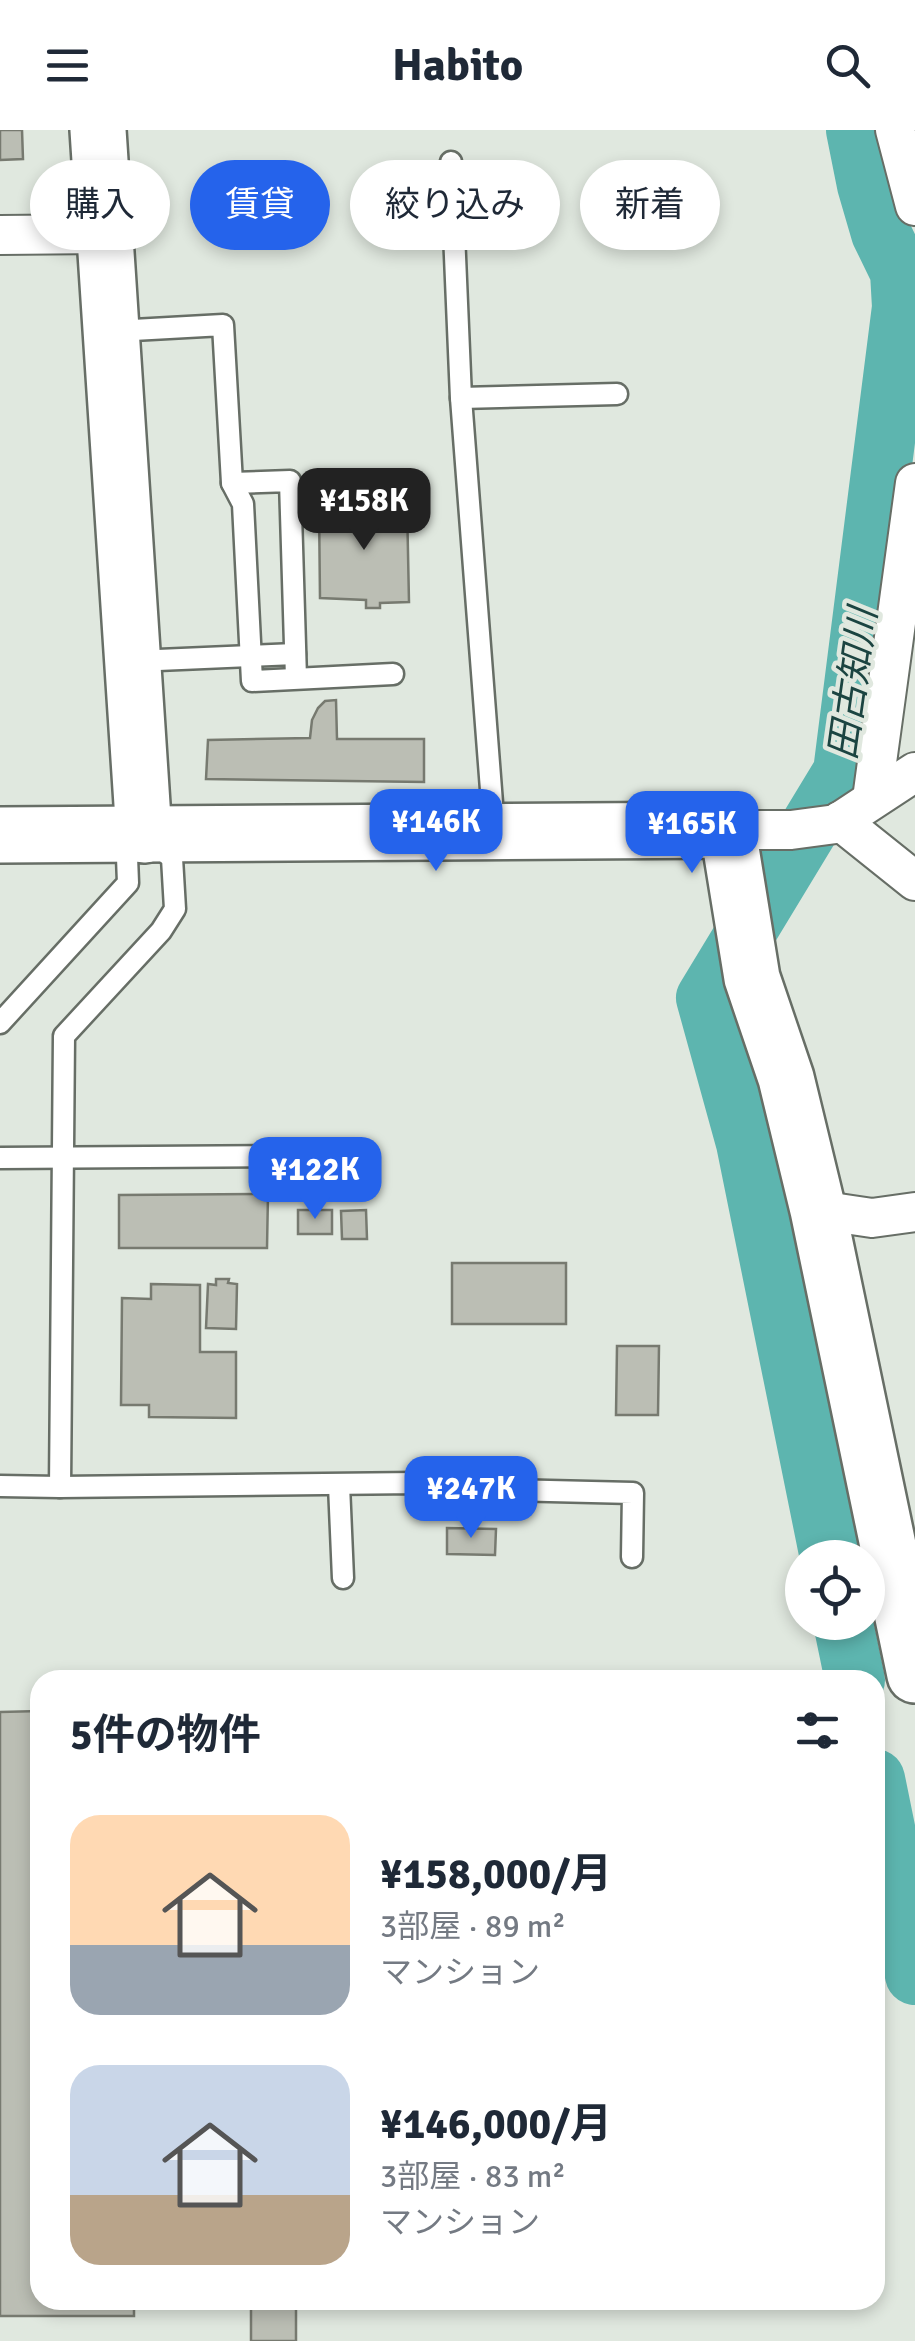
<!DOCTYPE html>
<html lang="ja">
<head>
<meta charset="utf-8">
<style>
	:root { --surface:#fff; --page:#f6f6f7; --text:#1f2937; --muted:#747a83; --accent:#2563eb }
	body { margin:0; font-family:Signika,"Noto Sans JP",sans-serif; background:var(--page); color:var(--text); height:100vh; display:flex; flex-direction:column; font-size:38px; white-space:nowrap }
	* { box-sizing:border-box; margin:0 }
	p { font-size:32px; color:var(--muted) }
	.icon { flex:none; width:55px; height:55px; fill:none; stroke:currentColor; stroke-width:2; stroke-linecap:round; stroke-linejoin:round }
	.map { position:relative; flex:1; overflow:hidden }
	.drawer { position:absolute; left:30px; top:1540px; width:855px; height:640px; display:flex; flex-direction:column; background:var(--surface); border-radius:30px; box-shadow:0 5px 15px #0003 }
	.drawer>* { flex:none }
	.top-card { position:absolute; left:30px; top:30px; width:855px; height:90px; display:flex; gap:20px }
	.tools { position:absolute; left:785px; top:1410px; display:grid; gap:20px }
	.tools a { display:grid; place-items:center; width:100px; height:100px; border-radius:50%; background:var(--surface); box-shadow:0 5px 15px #0003; font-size:50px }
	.price { position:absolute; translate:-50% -85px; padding:0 22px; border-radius:20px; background:var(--accent); color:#fff; font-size:32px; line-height:65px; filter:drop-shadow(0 2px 5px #0008) }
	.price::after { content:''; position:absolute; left:50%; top:60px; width:30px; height:22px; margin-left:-15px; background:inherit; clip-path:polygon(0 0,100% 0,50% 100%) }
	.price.selected { background:#222; color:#fff }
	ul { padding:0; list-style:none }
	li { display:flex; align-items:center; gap:30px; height:250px; padding:0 40px }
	li span { display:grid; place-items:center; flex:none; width:280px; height:200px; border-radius:30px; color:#555 }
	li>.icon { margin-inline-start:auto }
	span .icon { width:120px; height:120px; fill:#fffc; stroke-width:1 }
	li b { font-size:42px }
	h2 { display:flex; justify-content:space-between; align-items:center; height:120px; padding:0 40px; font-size:42px }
	.tag { padding:0 35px; border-radius:45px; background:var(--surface); box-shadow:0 5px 15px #0003; font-size:35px; line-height:90px }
	.tag.selected { background:var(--accent); color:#fff }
	header { display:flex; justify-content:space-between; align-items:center; height:130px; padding:0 40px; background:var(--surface); font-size:45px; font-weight:700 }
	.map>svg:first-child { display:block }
</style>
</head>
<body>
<header><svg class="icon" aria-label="menu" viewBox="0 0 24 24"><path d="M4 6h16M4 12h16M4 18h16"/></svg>Habito<svg class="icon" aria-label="search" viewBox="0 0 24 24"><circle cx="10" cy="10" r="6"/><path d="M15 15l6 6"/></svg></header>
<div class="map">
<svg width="915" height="2211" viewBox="0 0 915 2211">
	<rect width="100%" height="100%" fill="#e0e8df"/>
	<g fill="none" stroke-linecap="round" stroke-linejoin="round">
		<!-- river -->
		<g stroke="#5db5af" stroke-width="60">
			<polyline points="830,1428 746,1013 706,868 843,642 902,177 900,142 881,103 867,55 856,0"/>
			<polyline points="843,1492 855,1550"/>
			<polyline points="875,1649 915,1845"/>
		</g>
	</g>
	<!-- building -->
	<g fill="#bbbeb4" stroke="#777a70" stroke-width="2.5">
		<polygon points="0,0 22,0 23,29 0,30"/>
		<polygon points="407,373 409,472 380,473 380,478 366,478 366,470 320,468 319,375"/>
		<polygon points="336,570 337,609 424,609 424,652 206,649 208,610 310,608 312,590 318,578 325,571"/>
		<polygon points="268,1064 267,1118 119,1118 119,1065"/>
		<rect x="298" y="1080" width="34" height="24"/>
		<polygon points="366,1080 367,1109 342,1109 341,1081"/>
		<rect x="452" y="1133" width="114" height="61"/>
		<polygon points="216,1149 229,1149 228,1153 237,1154 236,1199 206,1198 208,1154 216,1155"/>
		<polygon points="151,1154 200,1155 200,1222 236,1222 236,1288 149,1287 149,1275 121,1275 122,1168 151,1169"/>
		<polygon points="617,1216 659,1216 658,1285 616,1285"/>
		<polygon points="447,1398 496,1399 495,1425 447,1424"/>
		<polygon points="40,1581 40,2170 134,2170 134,2186 0,2186 0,1582"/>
		<rect x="251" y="2171" width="45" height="40"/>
	</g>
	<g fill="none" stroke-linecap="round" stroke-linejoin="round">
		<defs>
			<g id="lane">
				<polyline points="451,32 461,268 494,699"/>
				<polyline points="115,201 223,195 232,353 243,374 252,551 393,544"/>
				<polyline points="461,268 617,264"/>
				<polyline points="232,353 290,351 296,548"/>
				<polyline points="135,531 295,524"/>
				<polyline points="0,893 128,753 127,727 144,705 172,728 175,779 161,801 64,906 60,1357"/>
				<polyline points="0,1028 306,1026"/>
				<polyline points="339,1355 343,1448"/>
				<polyline points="0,1356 60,1357 417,1353 460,1359 633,1363 632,1427"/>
			</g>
			<g id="street">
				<polyline points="895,0 915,76"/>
				<polyline points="0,105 104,104"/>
				<polyline points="872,669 915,353"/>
				<polyline points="840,691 915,751"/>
				<polyline points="728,700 791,700 836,694 915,642"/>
				<polyline points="818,1080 872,1088 915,1082"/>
			</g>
			<g id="secondary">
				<polyline points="98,0 144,705"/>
				<polyline points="0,705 728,700 752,848 786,948 818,1080 915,1545"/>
			</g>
		</defs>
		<!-- lane casing -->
		<use href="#lane" stroke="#676e66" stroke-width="25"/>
		<!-- street casing -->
		<use href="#street" stroke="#676e66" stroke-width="42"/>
		<!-- secondary casing -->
		<use href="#secondary" stroke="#676e66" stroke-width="60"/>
		<!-- lane -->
		<use href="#lane" stroke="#fff" stroke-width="20"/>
		<!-- street -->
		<use href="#street" stroke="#fff" stroke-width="38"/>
		<!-- secondary -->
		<use href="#secondary" stroke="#fff" stroke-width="55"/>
	</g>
	<g text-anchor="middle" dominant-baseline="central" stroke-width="9" stroke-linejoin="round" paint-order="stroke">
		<!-- water labels -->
		<g font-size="38" font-style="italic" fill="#1b4441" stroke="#e0e8df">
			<text transform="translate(853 554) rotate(-82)">田古知川</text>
		</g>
	</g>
</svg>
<div class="tools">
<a><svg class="icon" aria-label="locate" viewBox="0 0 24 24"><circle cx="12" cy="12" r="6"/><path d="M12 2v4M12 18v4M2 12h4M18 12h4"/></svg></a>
</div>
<b class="price selected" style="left:364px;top:423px">¥158K</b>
<b class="price" style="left:436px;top:744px">¥146K</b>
<b class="price" style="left:692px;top:746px">¥165K</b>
<b class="price" style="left:315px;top:1092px">¥122K</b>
<b class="price" style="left:471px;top:1411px">¥247K</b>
<div class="top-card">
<a class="tag">購入</a>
<a class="tag selected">賃貸</a>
<a class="tag">絞り込み</a>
<a class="tag">新着</a>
</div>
<section class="drawer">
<h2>5件の物件<svg class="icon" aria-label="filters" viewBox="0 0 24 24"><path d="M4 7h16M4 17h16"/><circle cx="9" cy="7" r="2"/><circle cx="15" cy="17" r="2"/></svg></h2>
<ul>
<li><span style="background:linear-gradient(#ffd9b3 65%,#9aa5b1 0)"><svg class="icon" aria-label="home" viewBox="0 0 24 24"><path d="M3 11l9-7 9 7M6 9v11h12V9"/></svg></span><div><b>¥158,000/月</b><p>3部屋 · 89 m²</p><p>マンション</p></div></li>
<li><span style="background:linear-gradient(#c9d6e8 65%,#b9a48a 0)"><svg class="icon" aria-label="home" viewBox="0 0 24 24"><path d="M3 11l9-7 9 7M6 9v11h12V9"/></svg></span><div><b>¥146,000/月</b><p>3部屋 · 83 m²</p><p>マンション</p></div></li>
</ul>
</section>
</div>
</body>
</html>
